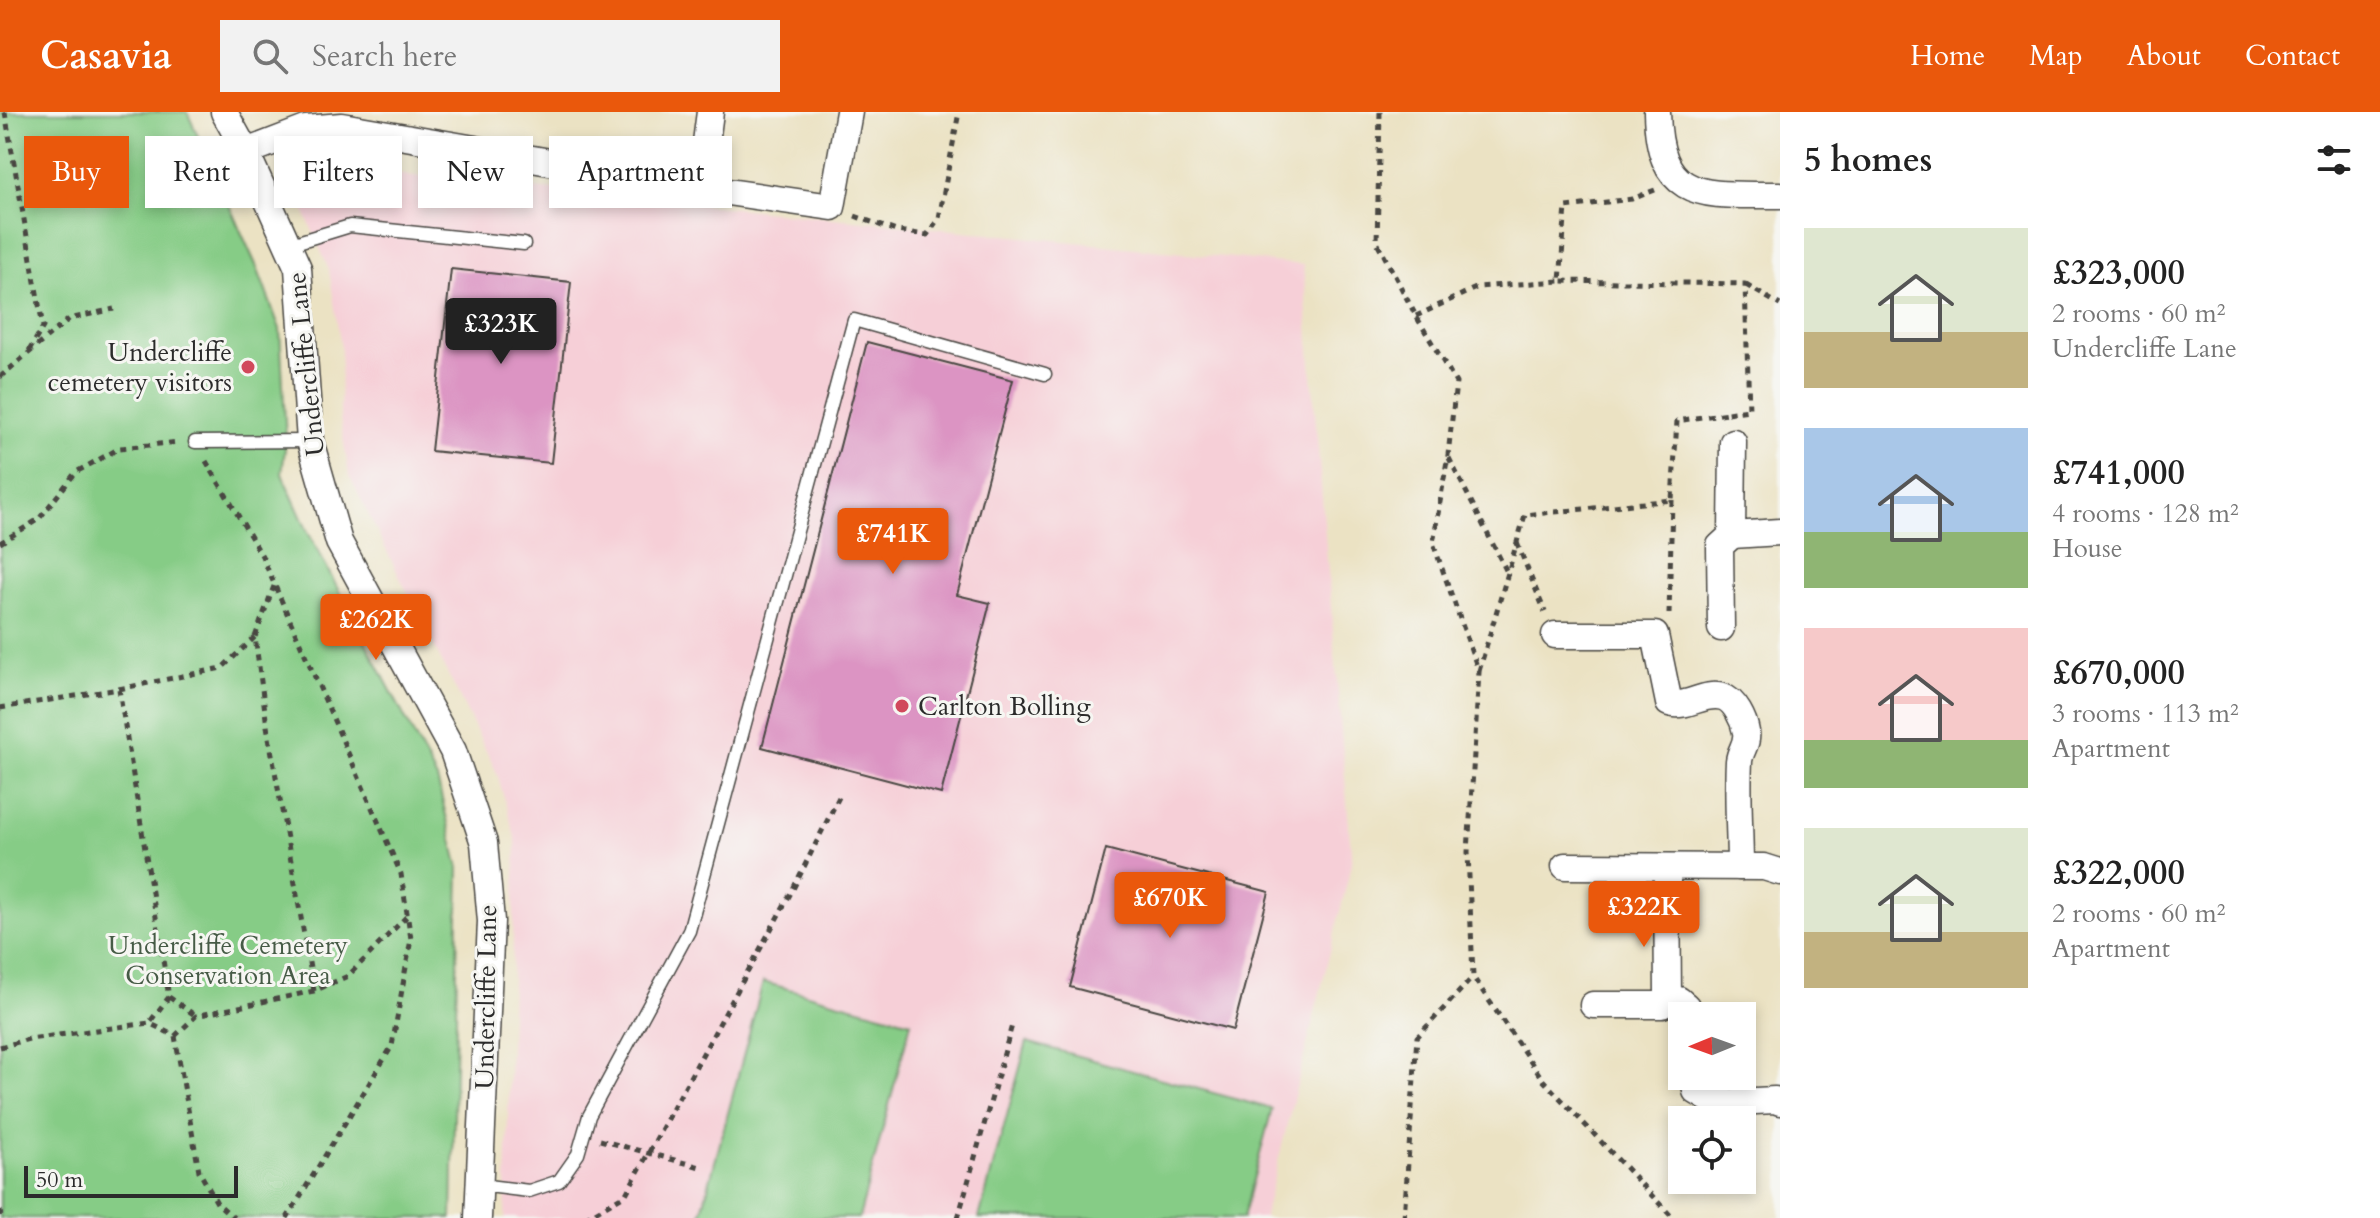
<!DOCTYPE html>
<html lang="en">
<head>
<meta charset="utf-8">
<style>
	:root { --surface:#fff; --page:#f2f2f2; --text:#222; --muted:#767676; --accent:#ea580c }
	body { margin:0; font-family:Cardo,serif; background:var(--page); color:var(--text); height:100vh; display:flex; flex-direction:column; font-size:30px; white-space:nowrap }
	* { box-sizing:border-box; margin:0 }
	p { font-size:26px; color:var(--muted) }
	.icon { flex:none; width:44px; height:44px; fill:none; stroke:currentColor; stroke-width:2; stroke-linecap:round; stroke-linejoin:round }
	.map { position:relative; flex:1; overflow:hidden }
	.drawer { display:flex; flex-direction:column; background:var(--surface); width:600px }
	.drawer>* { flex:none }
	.hud { position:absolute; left:24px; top:24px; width:760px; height:72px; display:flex; gap:16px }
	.needle { width:52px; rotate:269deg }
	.tools { position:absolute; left:1668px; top:890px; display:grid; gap:16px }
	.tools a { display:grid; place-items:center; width:88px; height:88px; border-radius:0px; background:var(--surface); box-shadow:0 4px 12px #0003; font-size:40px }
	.scale { position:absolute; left:24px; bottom:20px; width:214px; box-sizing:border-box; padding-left:8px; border:4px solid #2b2b2b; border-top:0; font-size:22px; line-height:28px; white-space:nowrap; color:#2b2b2b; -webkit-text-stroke:6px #f6f6f2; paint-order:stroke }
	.price { position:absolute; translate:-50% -68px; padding:0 18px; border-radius:8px; background:var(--accent); color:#fff; font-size:26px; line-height:52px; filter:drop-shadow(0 2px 4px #0008) }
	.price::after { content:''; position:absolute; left:50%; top:48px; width:24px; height:18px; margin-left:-12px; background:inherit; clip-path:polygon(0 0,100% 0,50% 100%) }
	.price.active { background:#222; color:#fff }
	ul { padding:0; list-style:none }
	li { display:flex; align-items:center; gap:24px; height:200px; padding:0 24px }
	li span { display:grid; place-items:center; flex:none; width:224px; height:160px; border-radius:0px; color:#555 }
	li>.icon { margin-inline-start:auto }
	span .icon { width:96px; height:96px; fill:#fffc; stroke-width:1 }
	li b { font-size:34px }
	h2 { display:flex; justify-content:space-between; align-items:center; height:96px; padding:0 24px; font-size:34px }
	.pill { padding:0 28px; border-radius:0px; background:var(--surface); box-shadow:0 4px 12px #0003; font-size:28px; line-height:72px }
	.pill.active { background:var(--accent); color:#fff }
	header { display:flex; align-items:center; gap:48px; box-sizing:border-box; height:112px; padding:0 40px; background:var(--accent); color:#fff }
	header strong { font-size:38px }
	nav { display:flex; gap:44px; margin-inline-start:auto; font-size:28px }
	.search { width:560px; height:72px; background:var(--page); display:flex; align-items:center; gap:20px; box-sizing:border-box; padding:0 28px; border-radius:0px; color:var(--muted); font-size:30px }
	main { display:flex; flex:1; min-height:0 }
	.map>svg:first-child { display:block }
</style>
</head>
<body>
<header>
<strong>Casavia</strong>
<div class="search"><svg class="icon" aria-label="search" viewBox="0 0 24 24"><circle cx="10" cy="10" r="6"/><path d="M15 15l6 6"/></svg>Search here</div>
<nav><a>Home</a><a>Map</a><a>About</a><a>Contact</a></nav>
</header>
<main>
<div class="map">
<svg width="1780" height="1106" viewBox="0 0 1780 1106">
	<rect width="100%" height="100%" fill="#f6f6f2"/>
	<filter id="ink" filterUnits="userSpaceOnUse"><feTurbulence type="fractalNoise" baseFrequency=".0125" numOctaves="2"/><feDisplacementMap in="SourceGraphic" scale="16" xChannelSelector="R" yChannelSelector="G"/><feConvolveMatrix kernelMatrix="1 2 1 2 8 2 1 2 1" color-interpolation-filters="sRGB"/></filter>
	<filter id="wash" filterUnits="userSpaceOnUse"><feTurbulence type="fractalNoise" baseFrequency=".006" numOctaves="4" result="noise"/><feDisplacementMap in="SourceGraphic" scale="32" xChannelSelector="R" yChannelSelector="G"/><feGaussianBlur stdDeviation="1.8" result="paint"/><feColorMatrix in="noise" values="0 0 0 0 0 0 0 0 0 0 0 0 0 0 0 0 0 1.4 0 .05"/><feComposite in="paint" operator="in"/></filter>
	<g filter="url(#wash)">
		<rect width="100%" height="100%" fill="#ebe2c3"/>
		<!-- built -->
		<polygon fill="#f6cfd7" points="284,51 1303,153 1352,751 1264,1106 505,1106 516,729 497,661 349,363 340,306 341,236 329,158"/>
		<!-- green -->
		<g fill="#86cc86" stroke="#587c58" stroke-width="2">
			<polygon points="0,0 187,0 256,153 280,217 286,328 282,362 308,420 437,667 459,756 452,1106 0,1106"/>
			<polygon points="763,870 911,910 859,1106 700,1106"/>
			<polygon points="1027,930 1272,997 1243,1106 979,1106"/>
		</g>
		<g id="blocks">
			<!-- building -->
			<g fill="#dc94c3">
				<polygon points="451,157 571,170 551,351 431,339"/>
				<polygon points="867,230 1013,268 957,483 990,491 941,682 762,635"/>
				<polygon points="1106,737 1269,780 1233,918 1070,875"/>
			</g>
		</g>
	</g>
	<g filter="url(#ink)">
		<use href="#blocks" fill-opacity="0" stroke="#484642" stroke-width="2"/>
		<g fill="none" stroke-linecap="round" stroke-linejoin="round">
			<defs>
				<g id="lane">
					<polyline points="288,133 350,114 524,132"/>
					<polyline points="195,330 310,329"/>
					<polyline points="479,1073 529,1079 559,1069 578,1042 589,1004 689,819 854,208 1045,262"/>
				</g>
				<g id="street">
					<polyline points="224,0 246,40 298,156 310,329 339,430 453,639 484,731 491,809 478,1106"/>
					<path d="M1657,0C1659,93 1707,82 1780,83"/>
					<polyline points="246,40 306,17 342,14 700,76 832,95 849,0"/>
					<polyline points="700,76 710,0"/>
					<polyline points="1733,330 1732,423 1780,420"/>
					<polyline points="1721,516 1720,434 1732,423"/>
					<path d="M1555,523H1655L1669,591C1687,597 1704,579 1723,585C1735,589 1744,608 1746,620C1748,632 1740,638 1739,649C1737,684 1740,720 1740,755"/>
					<polyline points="1565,754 1764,755 1780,760"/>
					<polyline points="1668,888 1679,888 1686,894 1690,904"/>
					<polyline points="1593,893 1662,893 1668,888 1667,755"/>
					<polyline points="1693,964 1696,979 1716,991 1775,988 1780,990"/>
				</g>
			</defs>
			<!-- lane casing -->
			<use href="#lane" stroke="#484642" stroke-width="15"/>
			<!-- street casing -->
			<use href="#street" stroke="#484642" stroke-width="29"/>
			<!-- path -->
			<g stroke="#484642" stroke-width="5" stroke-dasharray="6 6" stroke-linecap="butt">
				<polyline points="5,0 43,215 26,244"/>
				<polyline points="1380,0 1377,130 1416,204 1456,271 1448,343 1433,431 1479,560 1468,740 1473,865 1543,968 1673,1106"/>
				<polyline points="1655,78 1632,87 1566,95 1560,169 1745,172 1749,298 1727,301 1728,304"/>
				<polyline points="855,104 896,119 927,123 939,106 959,0"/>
				<polyline points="1746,173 1780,193"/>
				<polyline points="1416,204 1478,175 1560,169"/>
				<polyline points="0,265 69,207 114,197"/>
				<polyline points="1449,346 1506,458"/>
				<polyline points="206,349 262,444 401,762 411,827 392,934 287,1106"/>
				<polyline points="0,431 39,407 76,360 120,336 179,330"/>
				<polyline points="1517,431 1545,500"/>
				<polyline points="274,474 255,525 267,614 314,879"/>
				<polyline points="1669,502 1672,388"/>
				<polyline points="1479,559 1525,403 1672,388 1677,309 1727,301"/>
				<polyline points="119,577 222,556 255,525"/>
				<polyline points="0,596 119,577 169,885 149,911"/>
				<polyline points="169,885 196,904"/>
				<polyline points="175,924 196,904 314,879 348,864 407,804"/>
				<polyline points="0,935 29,927 149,911 175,924 199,1059 217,1091 234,1106"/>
				<polyline points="600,1028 704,1056"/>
				<polyline points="0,1098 1,1106"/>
				<polyline points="585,1106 626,1082 793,777 839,685"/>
				<polyline points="958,1106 1012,913"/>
				<polyline points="1404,1106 1417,925 1473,865"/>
			</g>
			<!-- lane -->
			<use href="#lane" stroke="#fff" stroke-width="12"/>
			<!-- street -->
			<use href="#street" stroke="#fff" stroke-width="26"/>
		</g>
	</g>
	<!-- markers -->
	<g fill="#d1495b" stroke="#f6f6f2" stroke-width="3">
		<circle cx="248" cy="255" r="8"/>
		<circle cx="902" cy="594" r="8"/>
	</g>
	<g text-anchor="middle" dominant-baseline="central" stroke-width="6" stroke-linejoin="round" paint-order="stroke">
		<!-- poi labels -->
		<g font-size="26" fill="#2b2b2b" stroke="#f6f6f2" text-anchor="end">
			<text x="232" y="240">Undercliffe<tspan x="232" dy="30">cemetery visitors</tspan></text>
			<text x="918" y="594" text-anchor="start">Carlton Bolling</text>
		</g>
		<!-- street labels -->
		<g font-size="26" fill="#2b2b2b" stroke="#f6f6f2">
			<text transform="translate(306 252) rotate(-96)">Undercliffe Lane</text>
			<text transform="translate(486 885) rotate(-89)">Undercliffe Lane</text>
		</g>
		<!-- park labels -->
		<g font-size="26" fill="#465b46" stroke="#f6f6f2">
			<text x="228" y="833">Undercliffe Cemetery<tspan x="228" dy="30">Conservation Area</tspan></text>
		</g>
	</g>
</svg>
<div class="tools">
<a><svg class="needle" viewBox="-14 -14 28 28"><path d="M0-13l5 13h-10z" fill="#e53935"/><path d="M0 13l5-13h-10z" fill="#767676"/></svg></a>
<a><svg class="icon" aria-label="locate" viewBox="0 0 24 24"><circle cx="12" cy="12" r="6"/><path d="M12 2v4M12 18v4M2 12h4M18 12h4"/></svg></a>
</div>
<div class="scale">50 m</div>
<b class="price active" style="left:501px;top:254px">£323K</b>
<b class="price" style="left:893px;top:464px">£741K</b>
<b class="price" style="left:376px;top:550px">£262K</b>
<b class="price" style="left:1170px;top:828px">£670K</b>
<b class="price" style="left:1644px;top:837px">£322K</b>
<div class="hud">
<a class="pill active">Buy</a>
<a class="pill">Rent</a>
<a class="pill">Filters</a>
<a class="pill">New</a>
<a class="pill">Apartment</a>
</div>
</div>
<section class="drawer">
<h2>5 homes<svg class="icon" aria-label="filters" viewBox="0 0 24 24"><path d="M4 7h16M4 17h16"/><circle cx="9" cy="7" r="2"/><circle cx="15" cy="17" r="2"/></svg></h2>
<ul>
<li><span style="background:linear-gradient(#dfe7d0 65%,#c2b280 0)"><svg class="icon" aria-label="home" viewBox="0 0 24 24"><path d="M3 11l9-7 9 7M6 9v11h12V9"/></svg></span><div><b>£323,000</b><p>2 rooms · 60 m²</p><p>Undercliffe Lane</p></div></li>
<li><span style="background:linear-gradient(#a9c7e8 65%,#8fb573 0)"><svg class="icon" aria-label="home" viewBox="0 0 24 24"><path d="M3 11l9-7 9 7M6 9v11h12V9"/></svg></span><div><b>£741,000</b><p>4 rooms · 128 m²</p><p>House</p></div></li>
<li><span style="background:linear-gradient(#f6c9c9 70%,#8fb573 0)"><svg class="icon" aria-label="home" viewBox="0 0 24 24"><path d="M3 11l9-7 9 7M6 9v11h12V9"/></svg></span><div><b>£670,000</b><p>3 rooms · 113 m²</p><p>Apartment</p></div></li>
<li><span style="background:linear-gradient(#dfe7d0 65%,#c2b280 0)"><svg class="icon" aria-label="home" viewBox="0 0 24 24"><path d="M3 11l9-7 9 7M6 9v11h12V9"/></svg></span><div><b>£322,000</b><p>2 rooms · 60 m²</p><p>Apartment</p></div></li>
</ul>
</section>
</main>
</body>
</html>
